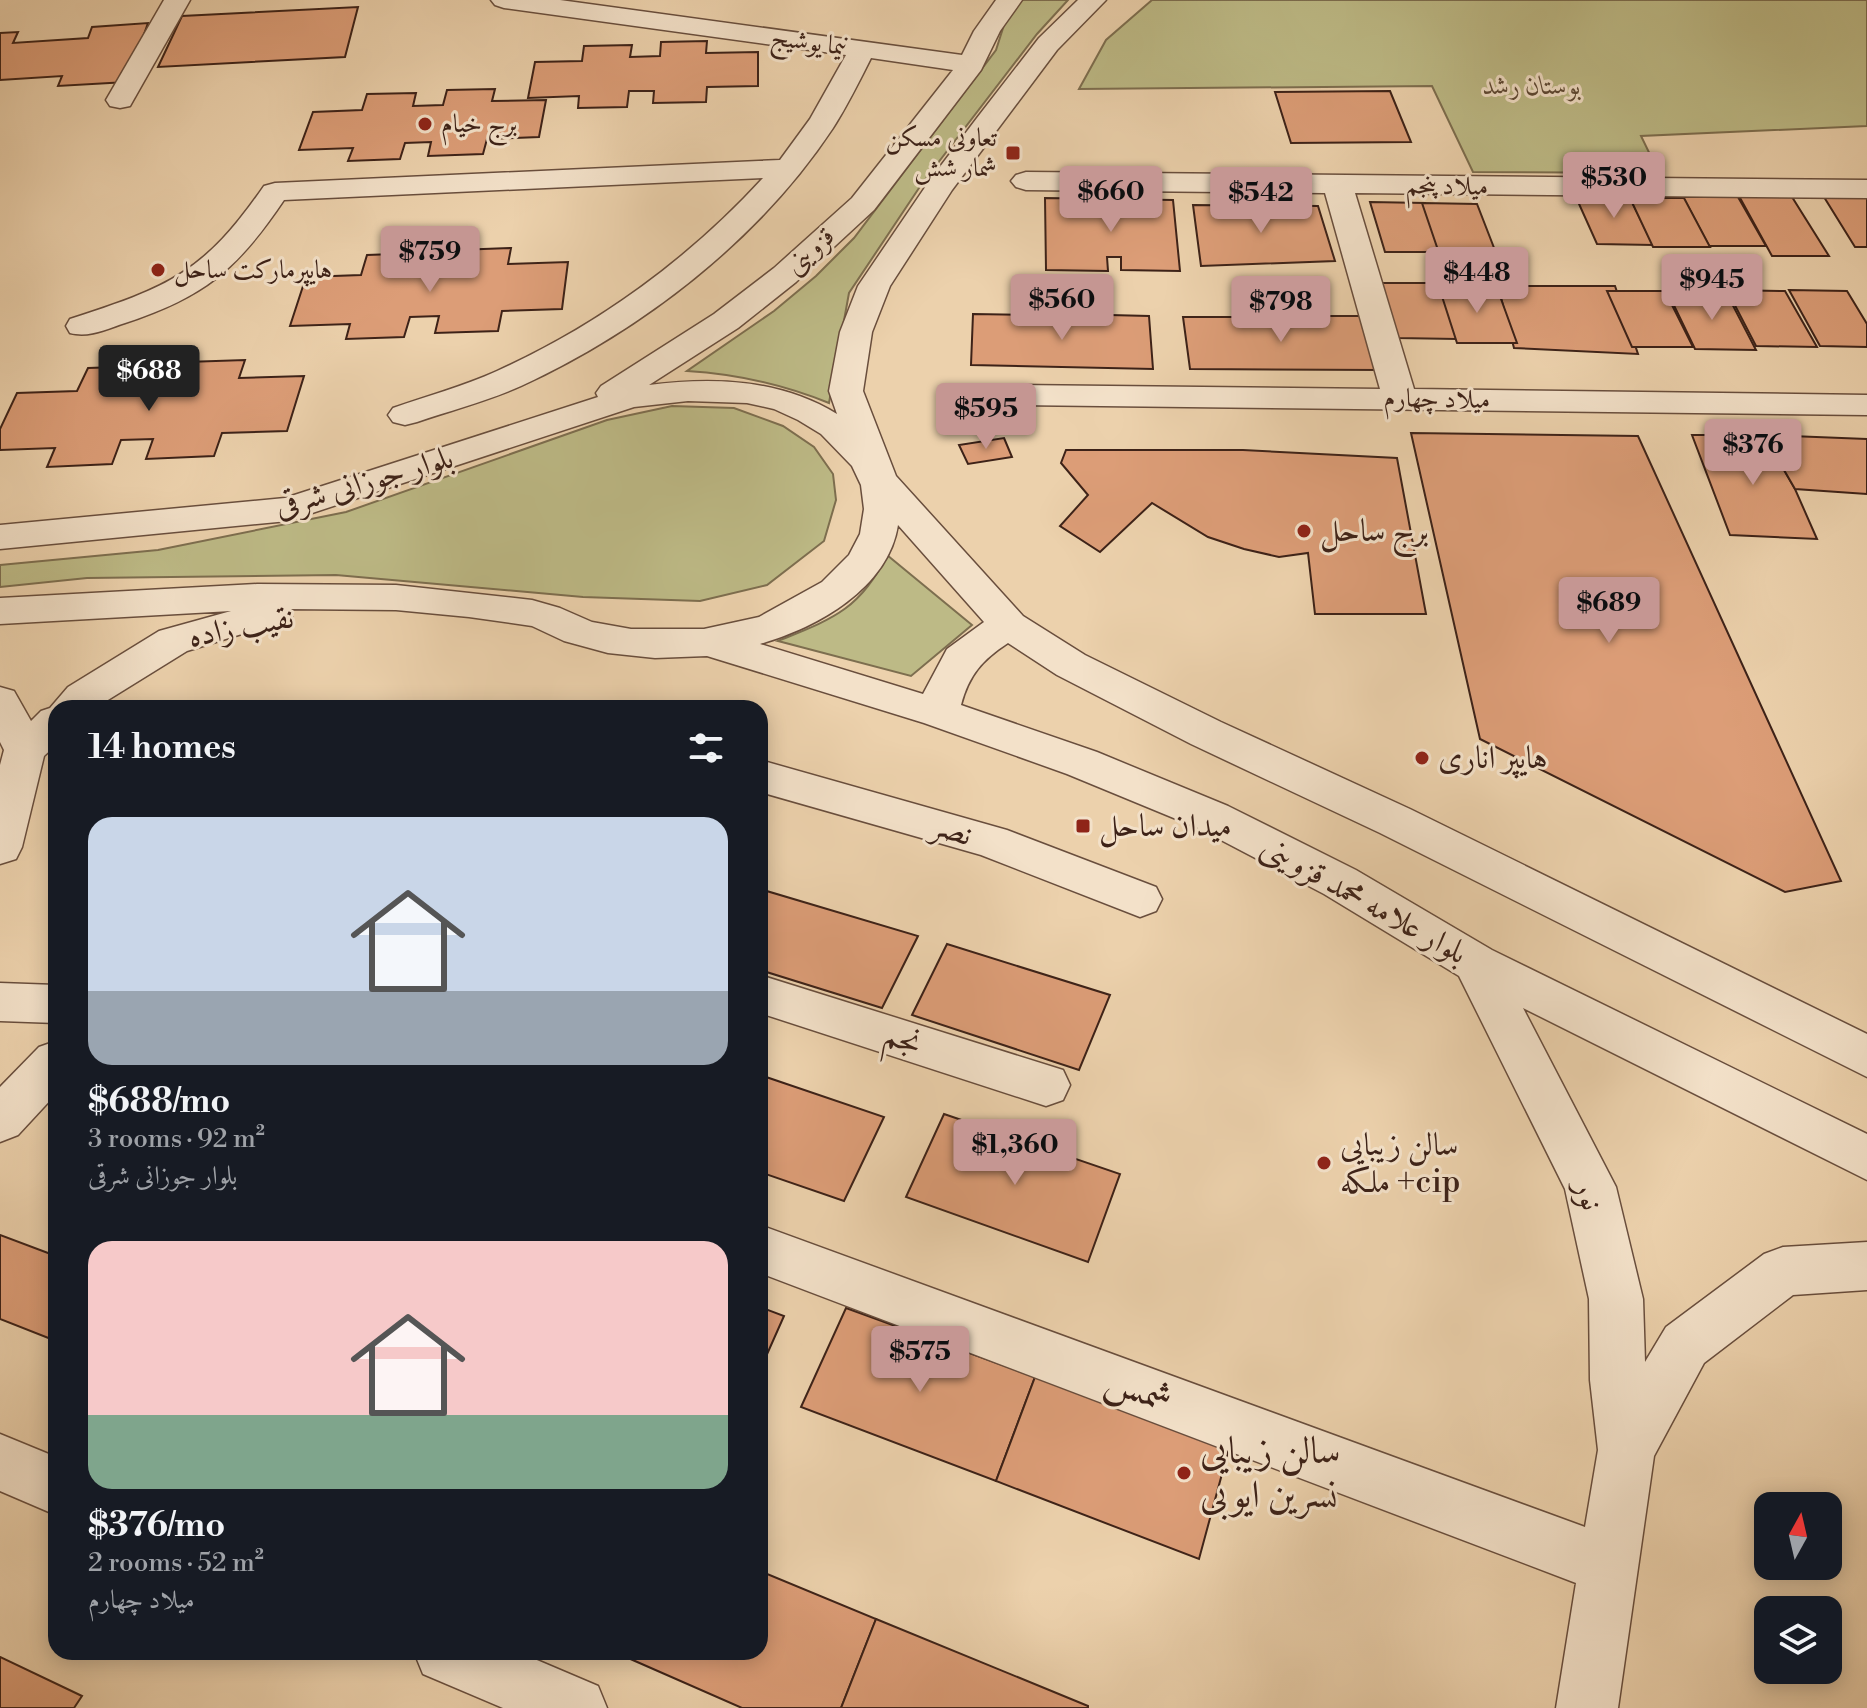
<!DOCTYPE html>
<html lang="en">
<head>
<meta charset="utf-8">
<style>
	:root { --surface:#171b24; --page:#20242c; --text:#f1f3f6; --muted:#9ea1a6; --accent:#c59692 }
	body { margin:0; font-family:"Libre Bodoni",Amiri,serif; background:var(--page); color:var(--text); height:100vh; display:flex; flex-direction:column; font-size:30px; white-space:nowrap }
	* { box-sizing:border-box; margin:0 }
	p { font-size:26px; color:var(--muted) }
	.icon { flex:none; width:44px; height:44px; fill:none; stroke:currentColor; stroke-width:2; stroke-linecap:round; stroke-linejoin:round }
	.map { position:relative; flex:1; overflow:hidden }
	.sheet { position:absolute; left:48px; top:700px; width:720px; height:960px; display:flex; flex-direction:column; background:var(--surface); border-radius:24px; box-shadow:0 4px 20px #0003 }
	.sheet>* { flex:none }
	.needle { width:52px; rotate:8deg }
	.fabs { position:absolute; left:1754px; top:1492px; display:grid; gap:16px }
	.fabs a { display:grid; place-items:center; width:88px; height:88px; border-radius:16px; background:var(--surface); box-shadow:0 4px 20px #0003; font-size:40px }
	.price { position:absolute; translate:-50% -68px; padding:0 18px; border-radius:8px; background:var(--accent); color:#111; font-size:26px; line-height:52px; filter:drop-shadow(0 2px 4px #0008) }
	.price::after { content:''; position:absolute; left:50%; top:48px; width:24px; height:18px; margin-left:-12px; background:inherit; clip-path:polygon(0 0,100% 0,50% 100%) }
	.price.on { background:#222; color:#fff }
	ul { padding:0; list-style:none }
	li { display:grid; align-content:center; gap:16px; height:424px; padding:0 40px }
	li span { display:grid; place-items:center; height:248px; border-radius:24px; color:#555 }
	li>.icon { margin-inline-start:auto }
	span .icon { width:144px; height:144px; fill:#fffc; stroke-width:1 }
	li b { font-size:34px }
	h2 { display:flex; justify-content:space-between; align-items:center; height:96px; padding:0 40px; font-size:34px }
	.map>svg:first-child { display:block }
</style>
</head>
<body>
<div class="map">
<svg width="1867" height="1708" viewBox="0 0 1867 1708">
	<rect width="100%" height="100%" fill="#ecd1ac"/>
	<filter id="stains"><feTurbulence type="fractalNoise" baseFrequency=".0025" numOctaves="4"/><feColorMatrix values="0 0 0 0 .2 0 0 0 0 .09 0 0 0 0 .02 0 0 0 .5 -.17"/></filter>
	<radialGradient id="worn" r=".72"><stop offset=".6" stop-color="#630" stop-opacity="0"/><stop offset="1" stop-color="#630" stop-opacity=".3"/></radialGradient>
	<!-- green -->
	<g fill="#bdba86" stroke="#7d6e4f" stroke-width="2">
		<path d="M1012,0H1068L1037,34L921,185L849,293L829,403C782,384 738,374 687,371L774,311L816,276L854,238L996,50Z"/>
		<polygon points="1152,0 1867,0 1867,126 1641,136 1659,173 1473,172 1432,86 1079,89 1106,40"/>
		<polygon points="672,406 734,408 783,426 814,447 833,474 836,500 824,541 767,585 700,601 583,597 336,575 87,578 0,587 0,565 158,550 346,512 607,420"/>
		<path d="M887,555L972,625L911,676L778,641C832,619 860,610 887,555Z"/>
	</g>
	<!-- building -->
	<g fill="#dc9d77" stroke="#3d2218" stroke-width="2">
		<polygon points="358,7 345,57 158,67 182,16"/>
		<polygon points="148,23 127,82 58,86 62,76 0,80 0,33 18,32 13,43 88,38 92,27"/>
		<polygon points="707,41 706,53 758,52 758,86 707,87 706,102 653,103 654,91 629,91 627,107 578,108 579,96 528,98 535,62 582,61 584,46 632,45 630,57 660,56 661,42"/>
		<polygon points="495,89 492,101 546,100 539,137 487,139 483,154 428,156 431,142 405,143 400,159 348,161 353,148 299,150 313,112 362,110 367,94 416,93 413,106 443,105 447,90"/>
		<polygon points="1390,91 1411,142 1291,143 1275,92"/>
		<polygon points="1575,195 1629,196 1653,245 1597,244"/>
		<polygon points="1739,196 1792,197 1829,256 1772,256"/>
		<polygon points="1683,197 1738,197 1766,246 1709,246"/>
		<polygon points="1824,197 1867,198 1867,247 1855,247"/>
		<polygon points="1045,198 1173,200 1180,271 1121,270 1121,257 1107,257 1108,271 1046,270"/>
		<polygon points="1630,198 1684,198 1710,247 1653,247"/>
		<polygon points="1370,202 1425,203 1442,252 1385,252"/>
		<polygon points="1422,203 1477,204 1496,253 1439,253"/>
		<polygon points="1193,205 1318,206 1335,261 1201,266"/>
		<polygon points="511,248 508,264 568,262 562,309 502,311 498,331 435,333 439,316 410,317 404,337 346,339 350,324 290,326 306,277 361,275 367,255 422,253 418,270 453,269 457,250"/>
		<polygon points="1381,283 1439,283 1457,339 1397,338"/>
		<polygon points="1498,286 1615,286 1638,354 1514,348"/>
		<polygon points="1439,287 1497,288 1517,343 1457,343"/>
		<polygon points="1727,290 1785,291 1817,347 1756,346"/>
		<polygon points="1789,290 1847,291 1867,324 1867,347 1820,346"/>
		<polygon points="1607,291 1665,291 1693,347 1632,347"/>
		<polygon points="1668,293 1727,294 1756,350 1695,349"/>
		<polygon points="973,314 1037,315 1037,321 1071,322 1070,314 1149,316 1153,369 971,365"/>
		<polygon points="1290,316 1367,316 1381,370 1190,369 1183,317 1252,317 1253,322 1291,322"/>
		<polygon points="245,360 239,378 304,376 287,431 222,433 214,456 146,459 153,439 121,440 112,464 47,467 55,448 0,450 0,429 17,393 77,391 88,368 148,366 140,385 177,384 186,362"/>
		<polygon points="1411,433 1638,436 1841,881 1785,892 1480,739"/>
		<polygon points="1692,435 1764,435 1795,489 1817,539 1730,535"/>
		<polygon points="1764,435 1867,439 1867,494 1795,489"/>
		<polygon points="1004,438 1012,457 968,464 959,445"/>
		<polygon points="1066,450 1243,450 1397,458 1426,614 1315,614 1308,553 1279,557 1244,549 1208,537 1152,503 1100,552 1060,526 1088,495 1061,463"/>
		<polygon points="760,889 918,936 882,1008 760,970"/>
		<polygon points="947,944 1110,995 1079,1070 912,1015"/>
		<polygon points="760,1075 884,1117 844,1201 760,1172"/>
		<polygon points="944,1114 1120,1174 1088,1262 906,1197"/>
		<polygon points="0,1235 56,1256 56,1341 0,1319"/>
		<polygon points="760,1307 784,1316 760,1370"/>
		<polygon points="846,1308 1035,1377 996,1481 801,1407"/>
		<polygon points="1035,1377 1229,1448 1199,1559 996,1481"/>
		<polygon points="760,1571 876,1619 841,1708 742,1708 619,1654 760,1652"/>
		<polygon points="876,1619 1088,1706 1088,1708 841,1708"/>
		<polygon points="0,1657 82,1696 74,1708 0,1708"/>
	</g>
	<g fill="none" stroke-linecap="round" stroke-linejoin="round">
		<defs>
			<g id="minor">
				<polygon points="164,0 190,0 130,106 120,108 110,106 106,100"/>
				<path d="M491,0H560L962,55L974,31L996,0H1022L1000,31L981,70L874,210L796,282L738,328L649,385C714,377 780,379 837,414L829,391L840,332L858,286L930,180L977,118L1039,38L1078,0H1106L1057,50L952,190L890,286L872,332L863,391L896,476L1023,616L1085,655L1221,722L1410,809L1867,1034V1077L1380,833L1191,744L1057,675L1008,643C982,660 969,675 961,705L1097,752L1228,806L1356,870L1492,950L1867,1134V1180L1523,1008L1616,1187L1643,1299L1645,1362L1666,1327L1764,1254L1783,1247L1867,1242V1290L1793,1295L1704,1363L1654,1456L1618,1708H1556L1576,1583L760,1273V1225L1585,1527L1598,1450L1590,1380L1589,1299L1565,1189L1459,976L1324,894L1198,828L1067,774L924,723L707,656L655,658L608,653L564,641L532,626L469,617L396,610L287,609L292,617L287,626L245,633L187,651L95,708H56V745L44,756L22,847L16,859L0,864V765L4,750L0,742V687L14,691L31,721L41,711L50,708L68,687L159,631L231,611L0,624V598L257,584L396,585L532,600L560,608L592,622L631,629H704L759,617L822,582L849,555L860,534L864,509L861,485L852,466L821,434L798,420L774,409L747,403L688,401L634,407L288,521L0,549V525L285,498L598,397L596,393L601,386L714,314L774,268L852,198L953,70L871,58C859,82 847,106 833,128C759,240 642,330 521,386C488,401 452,410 417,422L405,425L393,422L388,415L393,408C427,396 464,386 497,371C597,326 689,259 763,178L284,200C237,270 204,297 125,323C107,329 89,338 70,333L66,326L70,319C169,287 204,273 264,186L275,183L780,160L810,119L846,55L504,8L495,5ZM898,525L984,622L947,649L923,694L760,644C816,628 888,589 898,525Z"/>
				<polygon points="1026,172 1867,180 1867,198 1355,193 1414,389 1867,395 1867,415 1007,405 995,402 990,395 995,388 1007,385 1380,389 1325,193 1026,190 1016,187 1011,181 1016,175"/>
				<polygon points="760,760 1007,830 1156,887 1162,899 1156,911 1140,917 981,855 760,792"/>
				<polygon points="760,975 1063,1070 1070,1085 1063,1100 1046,1106 760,1013"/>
				<polygon points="0,983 56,985 56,1023 0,1021"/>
				<polygon points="56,1041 56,1094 18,1135 0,1142 0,1087 39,1047"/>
				<polygon points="0,1434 56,1457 56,1515 0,1491"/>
				<polygon points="414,1652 518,1652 598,1686 607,1708 503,1708 423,1674"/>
			</g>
		</defs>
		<!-- minor casing -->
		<use href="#minor" stroke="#694e3d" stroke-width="3"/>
		<!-- minor -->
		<use href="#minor" fill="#f3e1c9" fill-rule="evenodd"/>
	</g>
	<!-- markers -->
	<g fill="#8f2418" stroke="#f3e1c9" stroke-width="3">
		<circle cx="425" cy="124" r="8"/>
		<rect x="1005" y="145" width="16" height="16" rx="4"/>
		<circle cx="158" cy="270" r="8"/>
		<circle cx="1304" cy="531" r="8"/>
		<circle cx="1422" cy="758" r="8"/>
		<rect x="1075" y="818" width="16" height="16" rx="4"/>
		<circle cx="1324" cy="1163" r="8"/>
		<circle cx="1184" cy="1473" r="8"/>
	</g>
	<g text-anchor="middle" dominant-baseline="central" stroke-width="6" stroke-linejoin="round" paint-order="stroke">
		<!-- far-street labels -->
		<g font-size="26" fill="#3d2218" stroke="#f3e1c9">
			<text transform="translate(809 42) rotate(8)">نیما یوشیج</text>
			<text transform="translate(1447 186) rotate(1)">میلاد پنجم</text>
			<text transform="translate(810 251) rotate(-42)">قزوینی</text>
			<text transform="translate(1437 399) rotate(1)">میلاد چهارم</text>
		</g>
		<!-- far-park labels -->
		<g font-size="26" font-style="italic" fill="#5d4834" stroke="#f3e1c9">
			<text x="1532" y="86">بوستان رشد</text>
		</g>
		<!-- far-poi labels -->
		<g font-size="26" fill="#3d2218" stroke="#f3e1c9" text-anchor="start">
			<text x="441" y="124">برج خیام</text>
			<text x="997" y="138" text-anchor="end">تعاونی مسکن<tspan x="997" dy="30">شمار شش</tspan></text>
			<text x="174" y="270">هایپرمارکت ساحل</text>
		</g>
		<!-- street labels -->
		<g font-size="32" fill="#3d2218" stroke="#f3e1c9">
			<text transform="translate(364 482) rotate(-16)">بلوار جوزانی شرقی</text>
			<text transform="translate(241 627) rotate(-11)">نقیب زاده</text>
			<text transform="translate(952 830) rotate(17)">نصر</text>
			<text transform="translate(1364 900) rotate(29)">بلوار علامه محمد قزوینی</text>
			<text transform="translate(903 1039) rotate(18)">نجم</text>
			<text transform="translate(1589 1195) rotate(72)">نور</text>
		</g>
		<!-- poi labels -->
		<g font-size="32" fill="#3d2218" stroke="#f3e1c9" text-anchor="start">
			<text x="1320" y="531">برج ساحل</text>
			<text x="1438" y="758">هايپر اناری</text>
			<text x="1099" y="826">میدان ساحل</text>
			<text x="1340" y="1145">سالن زیبایی<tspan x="1340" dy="37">ملکه +cip</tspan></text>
		</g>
		<!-- near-street labels -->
		<g font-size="38" fill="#3d2218" stroke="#f3e1c9">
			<text transform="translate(1139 1390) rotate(20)">شمس</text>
		</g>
		<!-- near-poi labels -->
		<g font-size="38" fill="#3d2218" stroke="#f3e1c9" text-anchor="start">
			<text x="1200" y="1451">سالن زیبایی<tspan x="1200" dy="44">نسرین ایوبی</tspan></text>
		</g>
	</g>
	<rect width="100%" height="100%" filter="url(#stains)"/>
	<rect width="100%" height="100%" fill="url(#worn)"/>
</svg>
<div class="fabs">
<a><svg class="needle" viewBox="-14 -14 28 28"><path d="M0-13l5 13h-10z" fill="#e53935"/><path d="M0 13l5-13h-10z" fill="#9ea1a6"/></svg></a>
<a><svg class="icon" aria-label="layers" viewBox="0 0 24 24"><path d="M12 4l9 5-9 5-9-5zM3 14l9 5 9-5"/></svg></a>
</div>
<b class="price" style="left:1614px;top:220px">$530</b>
<b class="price" style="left:1111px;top:234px">$660</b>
<b class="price" style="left:1261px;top:235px">$542</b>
<b class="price" style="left:430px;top:294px">$759</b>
<b class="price" style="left:1477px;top:315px">$448</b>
<b class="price" style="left:1712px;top:322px">$945</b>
<b class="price" style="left:1062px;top:342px">$560</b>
<b class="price" style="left:1281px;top:344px">$798</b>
<b class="price on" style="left:149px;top:413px">$688</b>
<b class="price" style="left:986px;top:451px">$595</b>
<b class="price" style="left:1753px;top:487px">$376</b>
<b class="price" style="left:1609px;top:645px">$689</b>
<b class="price" style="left:1015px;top:1187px">$1,360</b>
<b class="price" style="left:920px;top:1394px">$575</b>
<section class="sheet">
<h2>14 homes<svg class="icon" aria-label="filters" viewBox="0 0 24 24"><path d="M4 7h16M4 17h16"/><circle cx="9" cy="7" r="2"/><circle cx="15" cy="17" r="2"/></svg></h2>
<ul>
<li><span style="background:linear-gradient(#c9d6e8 70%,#9aa5b1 0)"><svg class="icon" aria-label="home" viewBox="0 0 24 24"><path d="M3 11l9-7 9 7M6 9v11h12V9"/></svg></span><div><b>$688/mo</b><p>3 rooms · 92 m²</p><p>بلوار جوزانی شرقی</p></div></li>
<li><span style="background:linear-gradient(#f6c9c9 70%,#7fa58c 0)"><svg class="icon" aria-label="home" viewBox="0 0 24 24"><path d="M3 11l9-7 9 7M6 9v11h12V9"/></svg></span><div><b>$376/mo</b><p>2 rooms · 52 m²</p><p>میلاد چهارم</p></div></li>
</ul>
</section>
</div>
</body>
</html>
